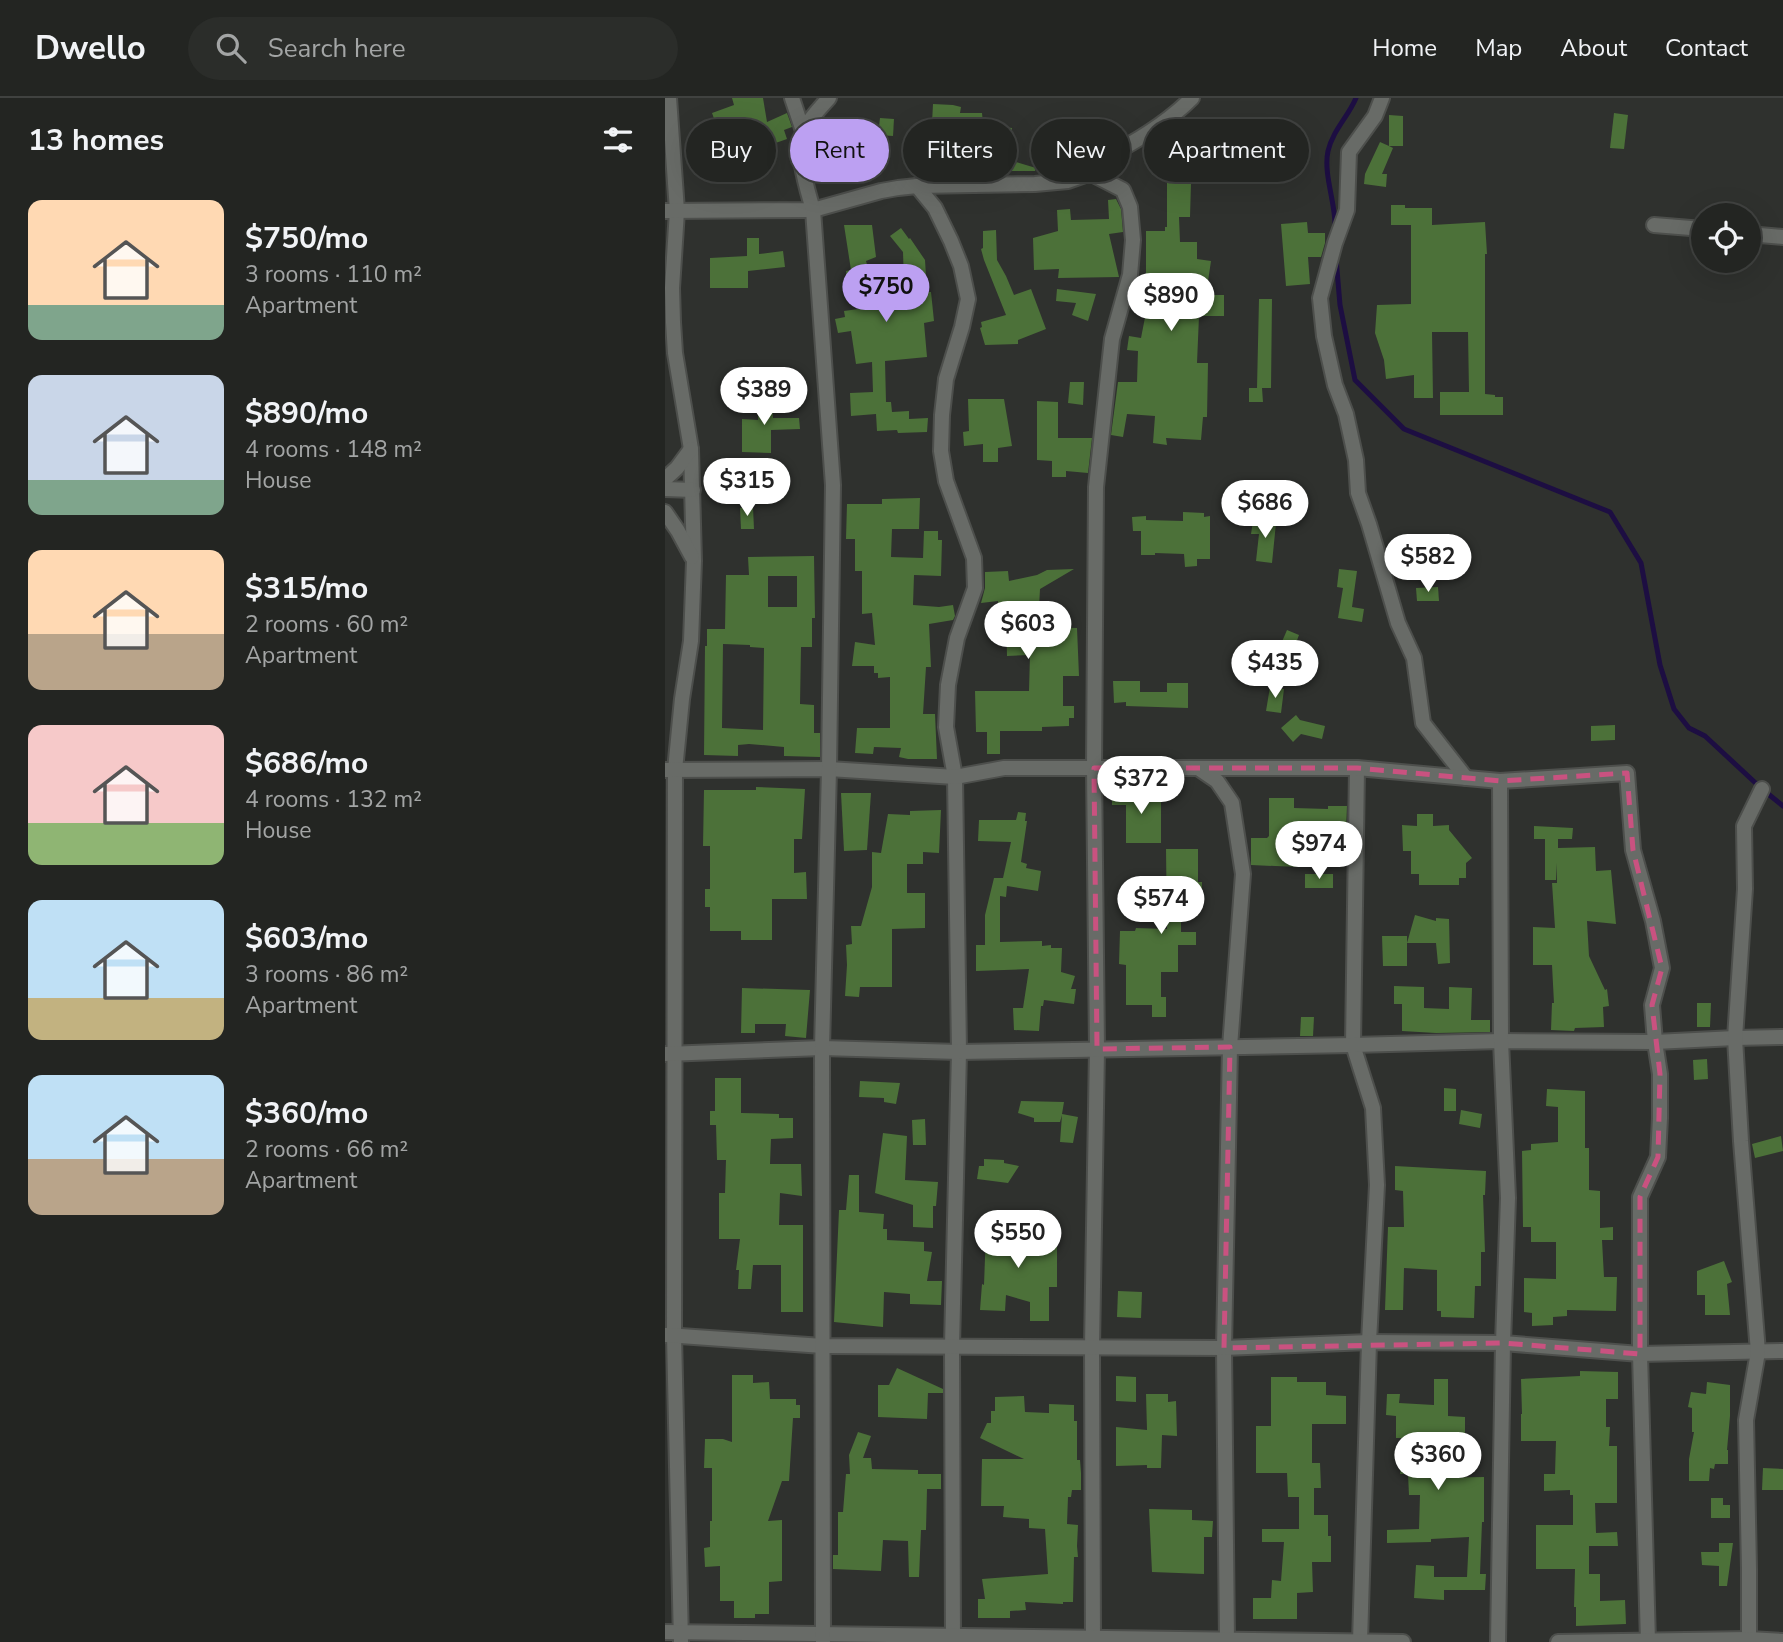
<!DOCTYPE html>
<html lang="en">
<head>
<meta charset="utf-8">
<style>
	:root { --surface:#232522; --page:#2b2d2a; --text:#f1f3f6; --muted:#a3a5a5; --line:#404240; --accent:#bca0f2 }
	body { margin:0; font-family:"Nunito Sans",sans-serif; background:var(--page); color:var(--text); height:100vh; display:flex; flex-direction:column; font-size:26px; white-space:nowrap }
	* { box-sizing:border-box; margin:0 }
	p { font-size:23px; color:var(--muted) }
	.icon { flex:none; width:38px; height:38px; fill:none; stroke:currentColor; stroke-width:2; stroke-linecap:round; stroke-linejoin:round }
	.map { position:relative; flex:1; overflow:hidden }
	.panel { display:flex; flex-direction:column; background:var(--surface); width:665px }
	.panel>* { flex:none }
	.guide { position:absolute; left:21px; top:21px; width:665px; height:63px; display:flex; gap:14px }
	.buttons { position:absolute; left:1026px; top:105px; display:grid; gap:14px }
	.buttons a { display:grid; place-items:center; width:70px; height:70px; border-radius:50%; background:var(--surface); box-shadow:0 7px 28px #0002,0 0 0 2px var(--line); font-size:35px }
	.price { position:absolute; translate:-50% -60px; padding:0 16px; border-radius:24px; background:#fff; color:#222; font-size:23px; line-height:46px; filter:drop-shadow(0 2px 4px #0008) }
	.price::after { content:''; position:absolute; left:50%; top:42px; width:21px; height:16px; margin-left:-10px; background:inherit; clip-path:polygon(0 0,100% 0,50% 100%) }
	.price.active { background:var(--accent); color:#111 }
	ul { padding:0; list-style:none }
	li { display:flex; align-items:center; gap:21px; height:175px; padding:0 28px }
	li span { display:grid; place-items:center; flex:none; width:196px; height:140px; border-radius:14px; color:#555 }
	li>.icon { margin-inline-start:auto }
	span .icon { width:84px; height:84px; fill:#fffc; stroke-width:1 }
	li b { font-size:30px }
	h2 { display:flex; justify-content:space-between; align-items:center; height:84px; padding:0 28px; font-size:30px }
	.pill { padding:0 24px; border-radius:32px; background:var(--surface); box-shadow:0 7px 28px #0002,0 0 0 2px var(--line); font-size:24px; line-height:63px }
	.pill.active { background:var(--accent); color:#111 }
	header { display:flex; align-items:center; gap:42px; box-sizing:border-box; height:98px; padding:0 35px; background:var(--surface); border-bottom:2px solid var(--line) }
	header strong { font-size:33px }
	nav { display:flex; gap:38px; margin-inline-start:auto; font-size:24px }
	.search { width:490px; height:63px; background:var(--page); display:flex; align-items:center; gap:18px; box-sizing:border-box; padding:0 24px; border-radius:38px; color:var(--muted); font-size:26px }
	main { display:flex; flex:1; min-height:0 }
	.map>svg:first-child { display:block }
</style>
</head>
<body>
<header>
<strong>Dwello</strong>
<div class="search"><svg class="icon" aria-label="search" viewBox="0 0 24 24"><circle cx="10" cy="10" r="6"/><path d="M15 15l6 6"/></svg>Search here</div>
<nav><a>Home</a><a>Map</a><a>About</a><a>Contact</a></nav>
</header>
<main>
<section class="panel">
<h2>13 homes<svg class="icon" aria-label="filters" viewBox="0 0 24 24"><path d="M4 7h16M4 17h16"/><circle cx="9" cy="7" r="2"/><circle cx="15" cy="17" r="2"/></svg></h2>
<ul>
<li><span style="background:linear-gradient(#ffd9b3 75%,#7fa58c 0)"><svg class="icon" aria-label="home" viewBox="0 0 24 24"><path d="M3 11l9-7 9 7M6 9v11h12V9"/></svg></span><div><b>$750/mo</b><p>3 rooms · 110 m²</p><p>Apartment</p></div></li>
<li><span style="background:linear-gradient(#c9d6e8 75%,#7fa58c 0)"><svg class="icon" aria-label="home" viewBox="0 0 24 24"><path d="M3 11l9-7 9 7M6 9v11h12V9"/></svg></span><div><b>$890/mo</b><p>4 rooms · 148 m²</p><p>House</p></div></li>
<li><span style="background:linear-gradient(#ffd9b3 60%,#b9a48a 0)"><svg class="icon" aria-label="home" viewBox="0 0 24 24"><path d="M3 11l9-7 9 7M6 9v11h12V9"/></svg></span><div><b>$315/mo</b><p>2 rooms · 60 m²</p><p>Apartment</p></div></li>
<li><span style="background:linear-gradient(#f6c9c9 70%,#8fb573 0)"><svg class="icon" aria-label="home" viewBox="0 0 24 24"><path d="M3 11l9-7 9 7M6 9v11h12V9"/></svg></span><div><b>$686/mo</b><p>4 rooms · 132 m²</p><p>House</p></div></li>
<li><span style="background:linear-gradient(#bfe0f5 70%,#c2b280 0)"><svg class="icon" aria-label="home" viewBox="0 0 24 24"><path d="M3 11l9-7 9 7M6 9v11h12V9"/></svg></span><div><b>$603/mo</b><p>3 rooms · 86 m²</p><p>Apartment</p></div></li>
<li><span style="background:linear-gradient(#bfe0f5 60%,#b9a48a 0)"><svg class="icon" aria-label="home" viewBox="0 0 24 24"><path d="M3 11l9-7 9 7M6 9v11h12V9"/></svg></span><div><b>$360/mo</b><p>2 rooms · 66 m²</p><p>Apartment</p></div></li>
</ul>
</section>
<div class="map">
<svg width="1118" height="1544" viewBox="0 0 1118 1544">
	<rect width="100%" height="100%" fill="#2f312e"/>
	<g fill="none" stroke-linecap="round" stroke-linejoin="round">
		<!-- stream -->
		<g stroke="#1d0e42" stroke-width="5">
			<path d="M670,129C671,106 658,76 663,53C668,32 683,19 691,0"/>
			<polyline points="671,160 675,207 690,282 739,331 945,414 976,465 995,567 1009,611 1024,630 1040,638 1097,691 1118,708"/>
		</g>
	</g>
	<!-- building -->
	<g fill="#4c7139" fill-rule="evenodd">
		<polygon points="67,0 98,0 102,24 122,15 127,29 119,32 122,41 102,48 104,67 82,69 81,55 50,59 41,33 52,29 47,15 69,7"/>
		<polygon points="268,6 288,7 296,9 295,15 317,15 318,26 347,30 344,62 371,70 370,73 330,73 330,71 273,71 273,25 267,25"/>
		<polygon points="949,15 963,17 959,51 945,50"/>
		<polygon points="724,17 738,18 738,48 724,48 728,50 717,76 722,76 721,89 699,86 700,76 715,44 724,48"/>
		<polygon points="215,20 229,21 228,38 213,37"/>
		<polygon points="391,25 405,27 404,34 427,36 426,65 416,68 409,68 409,52 387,48"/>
		<polygon points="194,43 223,46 221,68 194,65"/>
		<polygon points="625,48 626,69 612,70 612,49"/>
		<rect x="161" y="69" width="23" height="15"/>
		<polygon points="535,71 536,84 526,85 525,119 514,119 515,144 532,144 532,161 546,163 541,197 559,197 559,218 534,218 532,265 543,265 542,319 538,319 536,342 501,340 502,347 488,345 490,318 462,316 458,339 446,337 453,284 472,284 473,253 462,252 464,238 476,240 483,204 495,206 495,210 525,211 527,179 481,178 481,133 500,133 500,129 502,129 502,77 514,75 513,72"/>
		<polygon points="451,101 456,111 458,134 444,136 454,179 393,180 394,171 369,172 368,140 393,133 392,112 405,111 406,122 444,121 443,102"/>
		<polygon points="726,107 740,107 740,110 767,110 767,127 820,124 822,156 820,156 820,296 830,297 830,299 838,299 838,317 775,317 775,294 804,294 803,234 767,234 768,300 749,300 749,277 721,281 719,262 710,235 712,207 746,206 746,127 726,127"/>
		<polygon points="642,124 643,135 660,135 660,145 656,159 643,159 645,186 621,188 616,126"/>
		<polygon points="179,127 207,127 211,159 201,163 210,192 239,186 238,154 225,138 236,130 244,141 245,140 260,162 262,194 266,194 269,223 259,225 262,259 220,263 221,304 226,304 227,314 244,313 244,321 263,320 262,334 233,335 232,332 212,333 211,316 186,318 185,295 208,294 207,264 191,266 186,233 173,235 170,221 180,219 179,213 200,210 192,184 182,185 181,173 186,172"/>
		<polygon points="331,132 332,162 341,178 349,197 366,191 381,231 353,242 353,246 320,247 315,230 317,229 316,224 341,217 319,162 316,151 318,150 318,133"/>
		<polygon points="82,140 94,140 94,156 118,153 120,169 83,173 83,190 45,190 45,160 82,158"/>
		<polygon points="392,191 431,196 423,223 407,217 411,205 391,203"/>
		<polygon points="594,201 607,201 606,290 597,290 598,304 584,304 584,290 592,290"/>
		<polygon points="78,272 91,272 90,295 78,295"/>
		<polygon points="405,284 419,284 418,307 403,305"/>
		<polygon points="94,296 107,296 108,320 134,320 135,331 106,332 106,355 77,354 77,321 93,322"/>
		<polygon points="303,301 339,301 347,348 333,350 333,364 318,364 318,346 299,348 298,334 304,333"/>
		<polygon points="372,303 393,304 393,340 427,340 423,375 401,373 401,379 387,379 387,363 372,362"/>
		<polygon points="255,400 254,431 227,431 226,459 258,460 259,433 273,433 273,442 277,442 276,478 249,477 248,507 274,509 288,507 290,518 288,522 264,526 266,569 261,569 258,616 270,616 272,661 243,661 234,659 236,650 209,649 208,656 190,655 192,630 225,630 225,579 213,580 213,575 209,575 209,568 187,568 190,544 210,547 207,515 197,516 197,473 190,473 190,441 181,441 182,406 217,406 217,401"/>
		<polygon points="88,409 89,431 76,431 75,410"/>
		<polygon points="518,414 539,415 539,419 545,418 545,461 532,461 532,468 520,469 519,456 490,455 490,457 476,457 476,433 468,433 467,419 481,418 481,422 518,423"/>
		<polygon points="588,423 611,425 607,465 591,463 594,436 586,436"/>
		<path d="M149,458L150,520H147V549H136L135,606L149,607V635H155V659L119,658V649L84,646L73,647V658L39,657L40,548H42V531H60L61,477H84L83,459ZM103,478H132V509H103ZM58,546L85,547V549L99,550L98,632L57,630Z"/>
		<polygon points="409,471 375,491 373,529 412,530 414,578 398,578 398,608 409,608 409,620 404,620 404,628 377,629 377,633 335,633 335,656 322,656 322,634 311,634 310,593 364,593 365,557 342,558 341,518 333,518 333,503 316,505 320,490 320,474 343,473 344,483 372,477 382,472"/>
		<polygon points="674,471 692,473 687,509 699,511 697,524 673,520 678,490 672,489"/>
		<polygon points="773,489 774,503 752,503 751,490"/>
		<polygon points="622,532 634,537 626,558 613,553"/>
		<polygon points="448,583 475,583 475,594 502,594 502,585 523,585 523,610 461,608 461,604 449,605"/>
		<polygon points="605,589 619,591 616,615 601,613"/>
		<polygon points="631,617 635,622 660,628 657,641 636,636 628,644 616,630"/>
		<polygon points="950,627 950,642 926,643 926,628"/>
		<polygon points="91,689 140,691 137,741 129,741 129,775 141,774 142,801 107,801 107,842 76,842 76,833 45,833 45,809 40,809 40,791 45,791 45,748 38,748 39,692 91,692"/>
		<polygon points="447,693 470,693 470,696 496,697 496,745 461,745 461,707 447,707"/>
		<polygon points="176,695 206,695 202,752 179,753"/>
		<polygon points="604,700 629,700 629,710 663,711 663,708 682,708 681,733 678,733 678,741 666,741 666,745 647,744 648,747 634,748 633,769 586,767 586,740 602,740 604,738"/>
		<polygon points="276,712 274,755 258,754 258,766 242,766 242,795 260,795 260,830 227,831 227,889 195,889 194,899 180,898 182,867 181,847 187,846 186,828 196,828 207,789 207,754 216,755 223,716 245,717 245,713"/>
		<polygon points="353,714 361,715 360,723 362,723 356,764 362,766 361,770 376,773 373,793 342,788 341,799 335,798 335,844 377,843 377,848 386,847 386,850 397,850 396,874 410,878 406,891 411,891 409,906 379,902 378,908 376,908 374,933 349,932 348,910 358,910 364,871 311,873 311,847 320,847 320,817 329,780 338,780 346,744 313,743 314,722 351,722"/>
		<polygon points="752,716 768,716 768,728 784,727 784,732 807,760 801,765 801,780 794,780 794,787 754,787 754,776 746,776 746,753 738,753 737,727 752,728"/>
		<polygon points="869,728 908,730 907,741 893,741 893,750 930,749 931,773 946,772 951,826 922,823 924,858 940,892 942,891 944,908 938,909 939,929 910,930 909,933 886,932 887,905 889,905 887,867 868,867 868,829 890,830 887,785 892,785 892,765 891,782 880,782 880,741 869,741"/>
		<polygon points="501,751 533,751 533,784 537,784 537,797 520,797 520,806 516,806 516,834 531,834 531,847 513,847 513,874 496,874 496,899 501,899 501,919 487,919 487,907 461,907 461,867 454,866 455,833 470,833 471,830 502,831"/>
		<rect x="640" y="776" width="28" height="14"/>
		<polygon points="750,817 771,823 771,820 784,821 785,865 773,866 771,845 742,845"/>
		<polygon points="717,838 742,838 742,868 718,868"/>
		<polygon points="729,888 759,889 759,910 784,911 784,889 807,890 806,922 825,922 825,934 771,935 737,933 737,906 729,906"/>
		<polygon points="77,890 145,892 141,940 120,938 121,926 90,926 90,935 76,935"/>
		<polygon points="1032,905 1046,905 1045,929 1032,929"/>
		<polygon points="636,919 649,919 648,938 635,938"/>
		<polygon points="1042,961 1043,981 1029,982 1028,962"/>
		<polygon points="50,980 76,980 76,1015 114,1016 114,1020 128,1020 128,1040 106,1041 105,1066 136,1066 137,1098 115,1095 114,1127 138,1127 138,1214 116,1214 116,1167 88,1167 86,1191 73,1191 74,1172 71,1172 75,1141 54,1141 54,1095 60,1095 61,1062 52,1062 51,1027 45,1027 45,1013 50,1013"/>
		<polygon points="195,983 235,985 231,1006 219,1004 219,1000 194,999"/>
		<polygon points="779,990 791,991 791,1013 779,1013"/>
		<polygon points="882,991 920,993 920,1050 924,1050 924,1092 935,1093 935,1130 948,1129 948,1142 937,1142 939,1179 952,1179 951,1213 902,1212 902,1218 888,1219 888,1227 867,1228 867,1215 859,1214 859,1180 891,1181 891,1144 866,1144 866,1129 858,1129 857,1053 866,1052 866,1046 893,1044 893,1009 881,1008"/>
		<polygon points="356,1003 399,1004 397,1016 413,1019 408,1045 395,1044 397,1017 395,1024 369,1024 369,1020 353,1015"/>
		<polygon points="796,1012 817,1016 815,1030 794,1026"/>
		<polygon points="260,1021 261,1047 248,1047 247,1022"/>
		<polygon points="218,1035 242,1038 240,1082 273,1084 271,1108 268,1108 268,1130 248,1129 248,1107 210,1095"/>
		<polygon points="1116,1038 1118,1053 1090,1060 1087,1046"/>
		<polygon points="319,1061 339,1062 339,1065 354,1068 343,1085 312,1081 314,1068 319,1068"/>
		<polygon points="730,1068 821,1073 820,1097 818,1097 820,1154 816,1154 816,1188 810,1188 809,1220 776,1219 776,1213 772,1213 772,1172 739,1170 738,1212 720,1212 723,1129 739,1129 738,1093 730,1092"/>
		<polygon points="184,1077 194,1077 194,1114 219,1116 218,1131 222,1131 222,1142 259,1144 259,1153 267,1154 262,1183 277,1183 276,1207 245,1206 245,1196 219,1194 218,1229 169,1224 174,1112 181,1112"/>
		<polygon points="332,1116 345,1116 344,1132 360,1132 360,1144 392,1144 392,1189 384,1189 384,1223 365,1223 365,1204 341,1197 340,1213 315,1212 317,1186 319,1187 321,1133 331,1133"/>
		<polygon points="1059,1163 1067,1184 1062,1186 1065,1217 1040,1217 1040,1197 1032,1197 1032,1173"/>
		<polygon points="453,1193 477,1194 476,1220 452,1219"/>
		<polygon points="232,1270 278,1291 278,1295 263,1295 262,1321 213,1319 213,1287 224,1287"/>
		<polygon points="915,1273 953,1274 953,1301 941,1301 941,1329 945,1329 944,1348 952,1348 952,1405 930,1405 931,1435 952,1434 953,1448 924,1448 924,1476 935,1476 935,1503 960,1502 961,1526 911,1528 911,1509 909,1509 910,1471 871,1471 871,1427 908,1427 908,1397 905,1397 905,1392 879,1393 879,1376 890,1376 891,1343 856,1343 856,1316 857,1316 856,1281 915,1278"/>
		<polygon points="67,1277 88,1277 88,1285 104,1284 105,1301 131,1301 131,1307 135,1307 135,1320 128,1320 124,1383 117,1383 103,1423 117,1422 117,1483 104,1484 104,1516 90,1516 90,1520 69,1520 69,1503 55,1503 55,1468 40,1469 39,1450 45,1449 45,1423 47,1423 47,1370 39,1370 40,1341 58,1341 67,1344"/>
		<polygon points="451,1278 471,1279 471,1304 451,1303"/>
		<polygon points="606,1279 632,1279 632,1284 661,1284 661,1297 681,1298 681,1326 647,1326 647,1365 655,1365 656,1390 649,1390 649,1417 663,1417 663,1438 666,1438 666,1464 647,1464 648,1494 632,1495 632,1521 588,1521 588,1500 606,1500 607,1482 616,1483 619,1444 597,1444 597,1431 634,1431 634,1399 623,1399 622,1375 591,1375 591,1328 606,1328"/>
		<polygon points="769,1281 783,1281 783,1318 800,1319 800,1336 781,1336 782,1355 758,1356 758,1380 819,1379 819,1424 817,1424 815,1476 821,1476 820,1492 779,1492 779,1502 749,1500 751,1467 769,1468 769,1479 802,1479 804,1439 766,1441 766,1444 722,1445 722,1432 754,1431 755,1397 744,1397 743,1376 735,1376 740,1340 731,1340 731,1318 721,1317 722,1296 735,1296 734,1305 769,1307"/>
		<polygon points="1042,1284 1065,1287 1065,1318 1062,1352 1063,1352 1063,1366 1050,1366 1049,1371 1045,1370 1044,1383 1024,1383 1024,1361 1029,1334 1027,1334 1027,1310 1023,1309 1026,1294 1041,1296"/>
		<polygon points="481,1296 503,1296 503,1304 511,1303 512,1338 497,1337 496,1370 482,1370 482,1367 451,1368 451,1329 482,1332"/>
		<polygon points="359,1298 360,1314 384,1315 384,1306 409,1307 409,1323 412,1323 412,1362 415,1362 416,1375 416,1392 407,1392 406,1399 403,1399 402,1426 413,1427 412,1448 413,1459 409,1459 408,1504 398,1504 398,1506 360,1504 361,1512 345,1513 345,1520 313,1520 313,1501 320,1501 317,1481 383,1476 380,1431 364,1430 364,1421 338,1419 339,1408 316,1408 317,1361 359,1361 315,1340 322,1325 326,1325 326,1313 330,1313 330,1299"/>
		<polygon points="193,1334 206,1338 198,1360 206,1360 207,1371 253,1372 253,1376 276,1376 276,1391 262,1391 261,1432 256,1432 254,1479 244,1479 243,1443 218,1442 216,1473 168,1471 168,1457 173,1457 173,1414 178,1414 181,1376 185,1376 184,1357"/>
		<polygon points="1098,1370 1118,1371 1118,1392 1097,1392"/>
		<polygon points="1046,1400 1058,1400 1058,1407 1065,1407 1065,1420 1046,1420"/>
		<polygon points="484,1411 527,1412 527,1422 548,1423 547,1439 539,1439 539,1476 487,1474"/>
		<polygon points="1054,1445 1068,1445 1062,1488 1054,1488 1054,1468 1037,1467 1036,1454 1054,1454"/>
	</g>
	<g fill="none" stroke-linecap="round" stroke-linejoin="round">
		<defs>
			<g id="street">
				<polyline points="4,0 12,113 7,190 8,224 10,255 26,351 29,463 26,543 17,601 10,672 9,1237 16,1544"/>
				<polyline points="127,0 138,33"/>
				<polyline points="717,0 710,18 684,54 682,112 670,145 655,200 659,238 670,287 681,316 691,362 693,395 704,426 733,525 749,560 758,625 801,680"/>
				<polyline points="425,75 458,92 465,109 468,142 465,177 447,241 431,389 429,670 432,951 427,1249 428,1544"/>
				<polyline points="252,88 270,110 286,143 296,168 303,201 297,229 281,281 277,317 276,353 281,383 309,460 310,490 292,540 283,587 281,629 290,679 294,954 287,1248 288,1544"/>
				<path d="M0,113L148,112L216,93L233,90L252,88L370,86L403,83L437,71L439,60C471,44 501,26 527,0"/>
				<polyline points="989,127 1038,131"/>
				<polyline points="1083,136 1118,139"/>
				<polyline points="0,381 12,370 26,351"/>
				<polyline points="0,391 28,392"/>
				<polyline points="0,414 13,433 27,459"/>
				<polyline points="533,670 552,683 567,705 578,776 565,949 559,1250 562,1544"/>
				<polyline points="692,670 688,947 708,1010 712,1087 704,1244 695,1544"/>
				<polyline points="0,672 164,671 290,679 339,670 692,670 835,683 962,675 968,752 988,823 997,870 987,907 990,944 995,976 995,1020 993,1059 975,1099 975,1256 983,1544"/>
				<polyline points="1,956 157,950 294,954 688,947 836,943 990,944 1070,940 1118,939"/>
				<polyline points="1,1237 158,1248 559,1250 704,1244 838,1245 975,1256 1118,1253"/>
				<polyline points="0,1534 738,1544"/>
				<polyline points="1084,1541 1084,1471 1081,1322 1093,1254 1076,1043 1070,940 1080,791 1079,728 1097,691"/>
				<path d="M158,1544L157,950L164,671L168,387L148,112C142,90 129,52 140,30C146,19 155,10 164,0"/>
				<polyline points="833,1544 838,1245 843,1100 836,943 835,683"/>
				<polyline points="893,1544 1084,1541 1118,1543"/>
			</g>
		</defs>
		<!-- street casing -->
		<use href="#street" stroke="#4d4f4c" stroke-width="18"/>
		<!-- street -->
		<use href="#street" stroke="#686b67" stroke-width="14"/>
	</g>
	<!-- marked area -->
	<path fill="none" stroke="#c95280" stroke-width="5" stroke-dasharray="14 9" stroke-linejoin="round" d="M429,670H692L835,683L962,675L968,752L997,870L987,907L995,976L993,1059L975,1099V1256L838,1245L559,1250L565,949L432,951Z"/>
</svg>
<div class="buttons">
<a><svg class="icon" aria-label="locate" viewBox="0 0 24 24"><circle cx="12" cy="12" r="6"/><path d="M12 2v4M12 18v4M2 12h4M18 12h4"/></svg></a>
</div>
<b class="price active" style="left:221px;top:226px">$750</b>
<b class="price" style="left:506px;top:235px">$890</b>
<b class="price" style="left:99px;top:329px">$389</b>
<b class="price" style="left:82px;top:420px">$315</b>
<b class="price" style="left:600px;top:442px">$686</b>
<b class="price" style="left:763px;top:496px">$582</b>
<b class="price" style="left:363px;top:563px">$603</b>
<b class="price" style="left:610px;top:602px">$435</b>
<b class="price" style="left:476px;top:718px">$372</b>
<b class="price" style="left:654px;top:783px">$974</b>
<b class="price" style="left:496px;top:838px">$574</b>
<b class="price" style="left:353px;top:1172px">$550</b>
<b class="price" style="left:773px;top:1394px">$360</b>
<div class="guide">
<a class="pill">Buy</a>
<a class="pill active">Rent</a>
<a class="pill">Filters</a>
<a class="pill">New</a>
<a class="pill">Apartment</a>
</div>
</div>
</main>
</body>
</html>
